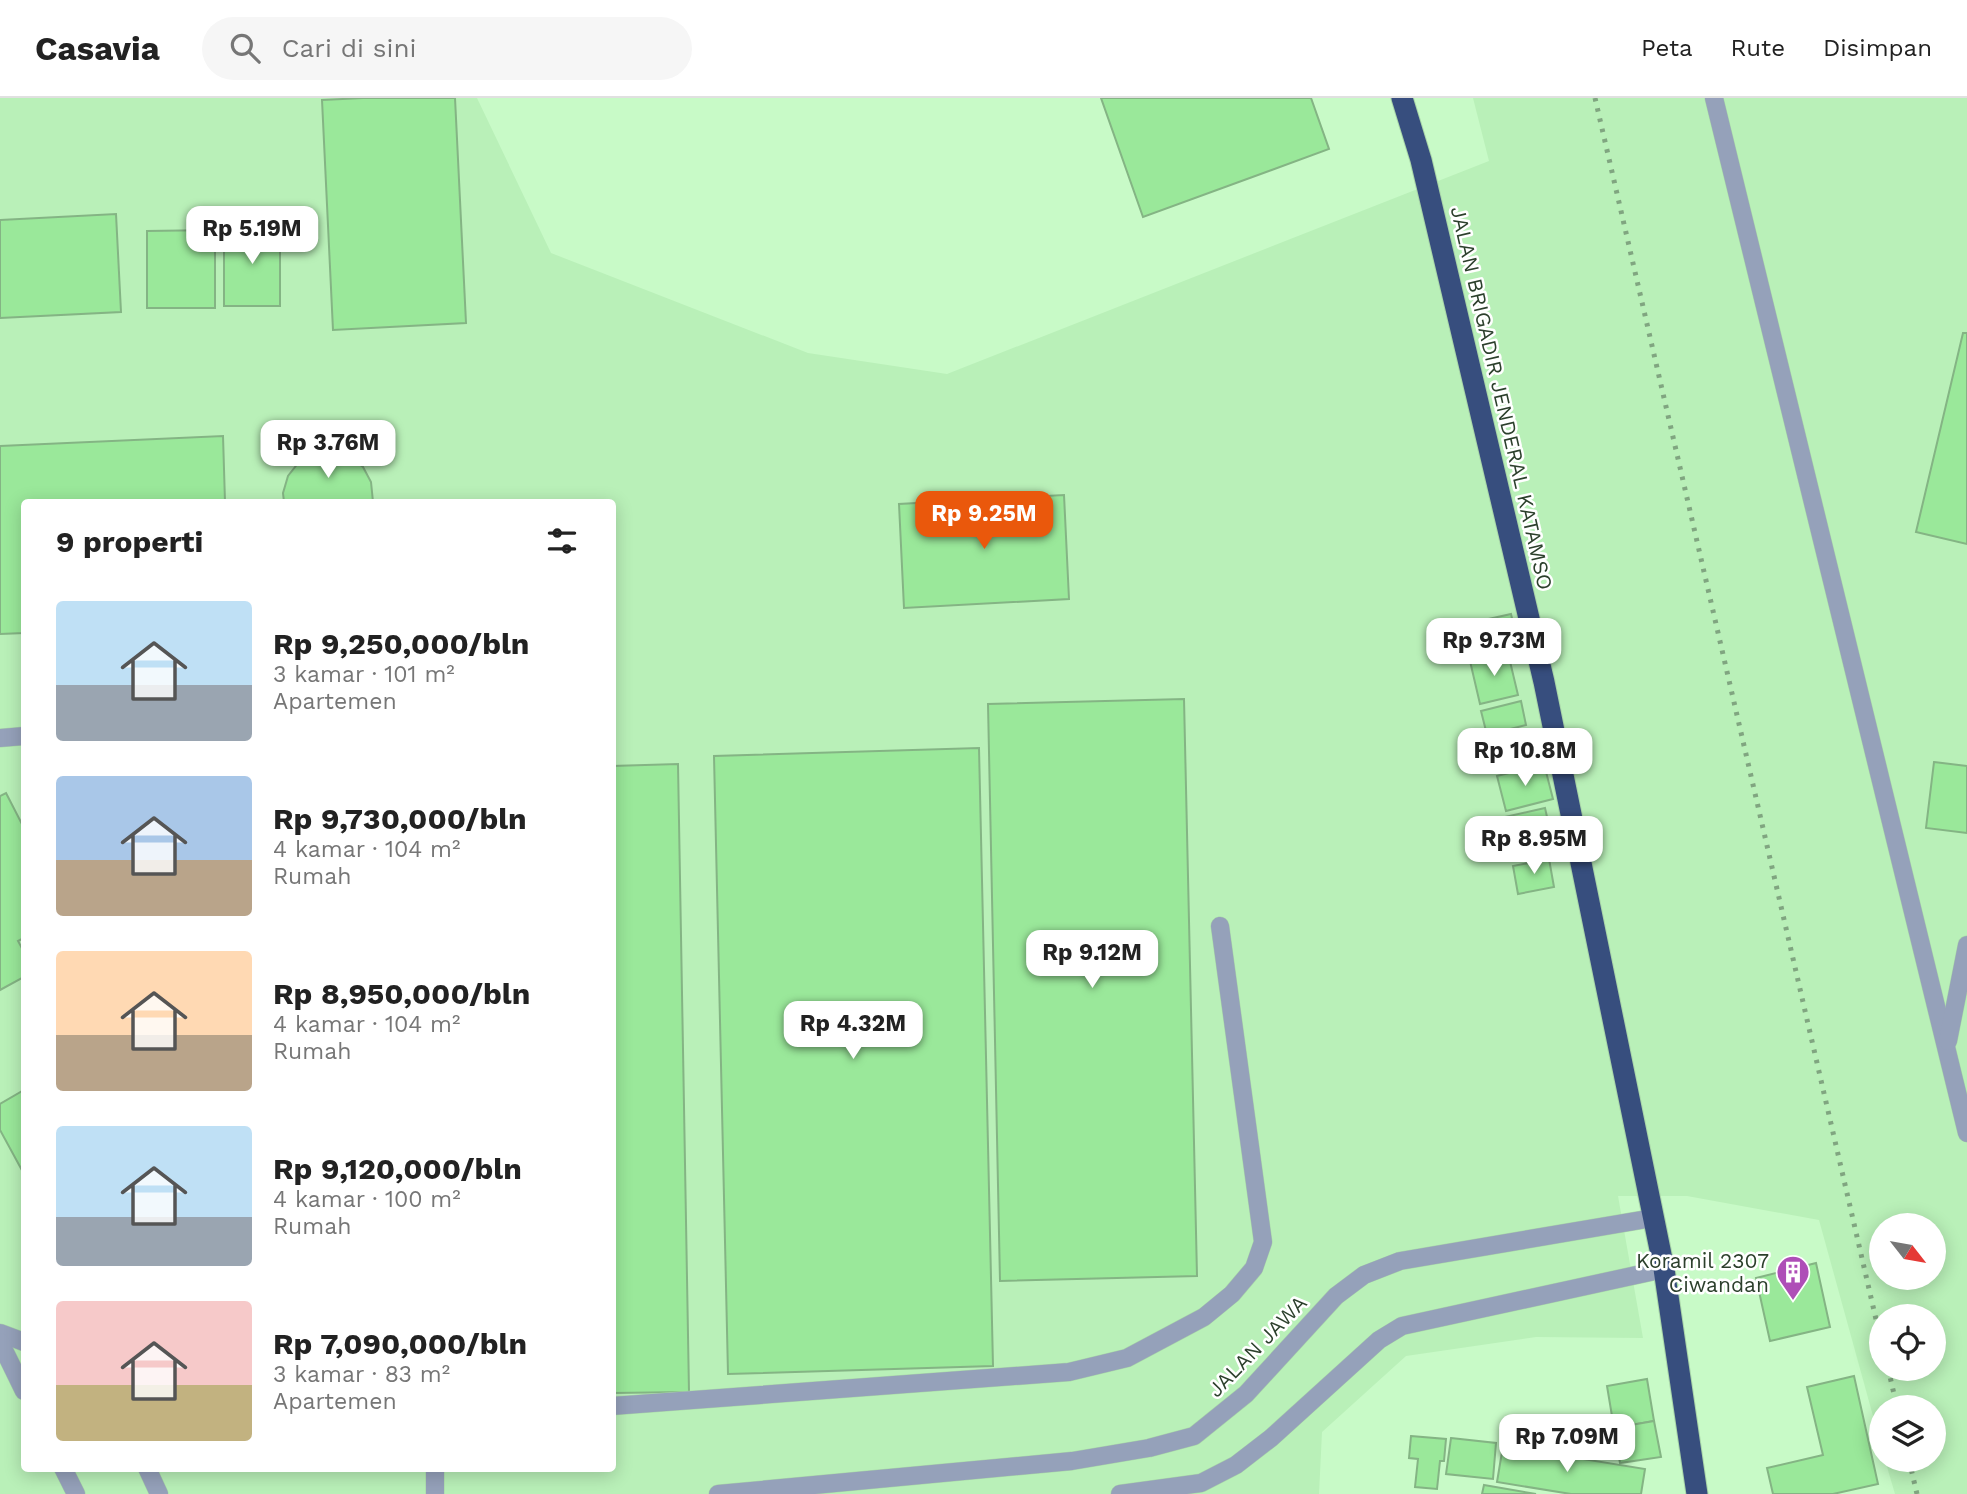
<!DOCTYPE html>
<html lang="id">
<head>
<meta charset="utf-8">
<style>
	:root { --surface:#fff; --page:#f6f6f6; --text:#222; --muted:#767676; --line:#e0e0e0; --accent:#ea580c }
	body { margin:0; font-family:"Work Sans",sans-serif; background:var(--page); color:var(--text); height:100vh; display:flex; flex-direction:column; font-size:26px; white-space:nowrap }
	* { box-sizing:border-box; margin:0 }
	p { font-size:23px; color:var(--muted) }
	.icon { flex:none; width:38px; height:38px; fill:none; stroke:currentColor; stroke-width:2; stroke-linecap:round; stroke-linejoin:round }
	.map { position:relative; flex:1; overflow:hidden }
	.details { position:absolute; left:21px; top:401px; width:595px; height:973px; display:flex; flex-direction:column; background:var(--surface); border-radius:7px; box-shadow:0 4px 18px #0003 }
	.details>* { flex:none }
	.needle { width:46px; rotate:121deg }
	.tools { position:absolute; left:1869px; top:1115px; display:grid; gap:14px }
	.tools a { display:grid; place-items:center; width:77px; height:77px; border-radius:50%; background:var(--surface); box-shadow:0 4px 18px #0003; font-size:35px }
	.price { position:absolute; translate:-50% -60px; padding:0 16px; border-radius:14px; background:#fff; color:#222; font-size:23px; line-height:46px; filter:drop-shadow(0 2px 4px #0008) }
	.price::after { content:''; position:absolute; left:50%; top:42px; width:21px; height:16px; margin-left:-10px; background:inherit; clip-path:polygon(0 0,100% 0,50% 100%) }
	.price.current { background:var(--accent); color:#fff }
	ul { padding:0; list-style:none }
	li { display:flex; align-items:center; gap:21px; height:175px; padding:0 35px }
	li span { display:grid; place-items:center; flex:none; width:196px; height:140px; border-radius:7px; color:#555 }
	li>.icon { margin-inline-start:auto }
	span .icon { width:84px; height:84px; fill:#fffc; stroke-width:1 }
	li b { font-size:30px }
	h2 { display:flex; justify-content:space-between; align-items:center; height:84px; padding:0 35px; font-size:30px }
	header { display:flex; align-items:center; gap:42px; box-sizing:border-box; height:98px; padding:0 35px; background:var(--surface); border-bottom:2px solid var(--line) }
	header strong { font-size:33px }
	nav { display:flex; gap:38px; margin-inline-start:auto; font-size:24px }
	.search { width:490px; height:63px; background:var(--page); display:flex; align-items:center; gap:18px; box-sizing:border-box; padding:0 24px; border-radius:38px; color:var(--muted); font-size:26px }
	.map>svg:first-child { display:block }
</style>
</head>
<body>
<header>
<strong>Casavia</strong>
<div class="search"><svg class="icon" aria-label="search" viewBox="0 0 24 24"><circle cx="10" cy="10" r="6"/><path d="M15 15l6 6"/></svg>Cari di sini</div>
<nav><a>Peta</a><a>Rute</a><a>Disimpan</a></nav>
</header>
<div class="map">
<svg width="1967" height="1396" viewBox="0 0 1967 1396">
	<rect width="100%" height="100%" fill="#c8fac7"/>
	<!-- built -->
	<path fill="#b9f0b8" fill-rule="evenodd" d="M0,0H477L551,155L808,255L947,276L1489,63L1473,0H1967V1396H1895L1885,1362H1934V1309H1881V1347L1819,1122L1687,1098H1618L1643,1240L1536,1239L1406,1258L1322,1334L1319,1396H0ZM24,404H612V1370H24ZM1881,1127H1934V1180H1881ZM1881,1218H1934V1270H1881Z"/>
	<!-- building -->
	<g fill="#9ae89a" stroke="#84b484" stroke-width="2">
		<polygon points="363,0 455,0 466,225 333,232 322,2"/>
		<polygon points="1101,0 1311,0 1329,51 1143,119"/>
		<polygon points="116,116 121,214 0,220 0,122"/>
		<polygon points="280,128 280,208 224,208 224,129"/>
		<polygon points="215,132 215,210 147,210 147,133"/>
		<polygon points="1963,235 1967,235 1967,446 1916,434"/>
		<polygon points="223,338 225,404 24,404 24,535 0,536 0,348"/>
		<polygon points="332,353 349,358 363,369 371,384 373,404 284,404 283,395 288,378 299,364 314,355"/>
		<polygon points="1064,397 1069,501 904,510 899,406"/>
		<polygon points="1511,516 1518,547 1473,558 1466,526"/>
		<polygon points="1508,555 1518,597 1480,606 1470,563"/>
		<polygon points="1184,601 1197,1178 1000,1183 988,606"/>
		<polygon points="1521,603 1526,627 1487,637 1481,613"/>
		<polygon points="979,650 993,1268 728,1276 714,658"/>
		<polygon points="1934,664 1967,668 1967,735 1926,730"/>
		<polygon points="678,666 689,1294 612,1295 612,668"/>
		<polygon points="1544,666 1553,701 1506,713 1497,678"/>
		<polygon points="6,695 24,730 24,840 18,843 24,854 24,879 0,892 0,698"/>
		<polygon points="1545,710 1552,741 1503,752 1496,721"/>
		<polygon points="1549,761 1554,789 1518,796 1513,768"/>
		<polygon points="24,992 24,1076 0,1032 0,1006"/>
		<polygon points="1816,1165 1830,1229 1770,1243 1756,1180"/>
		<polygon points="1854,1278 1878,1386 1833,1396 1773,1396 1767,1370 1823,1357 1807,1289"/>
		<polygon points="1647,1281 1654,1323 1614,1330 1607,1288"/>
		<polygon points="1654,1323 1661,1359 1620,1365 1614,1330"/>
		<polygon points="1411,1338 1446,1341 1444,1363 1440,1363 1437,1391 1415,1389 1418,1361 1409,1360"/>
		<polygon points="1451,1340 1496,1345 1493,1381 1446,1376"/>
		<polygon points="1503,1348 1645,1371 1641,1396 1571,1396 1497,1384"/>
		<polygon points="1484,1387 1536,1396 1482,1396"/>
	</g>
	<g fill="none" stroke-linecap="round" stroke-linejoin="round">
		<defs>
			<g id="minor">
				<polyline points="1714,0 1967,1035"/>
				<polyline points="0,640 24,638"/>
				<polyline points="1948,943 1967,847"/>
				<polyline points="0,1235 24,1244"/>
				<polyline points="0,1244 24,1293"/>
				<polyline points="612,1308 1069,1274 1127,1260 1204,1219 1232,1196 1254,1170 1263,1144 1220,828"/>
				<polyline points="63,1370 76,1396"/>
				<polyline points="147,1370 159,1396"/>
				<polyline points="435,1370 435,1396"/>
				<polyline points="718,1396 1072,1363 1149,1350 1194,1338 1246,1296 1336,1198 1364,1177 1400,1163 1653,1120"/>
				<polyline points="1120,1396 1201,1385 1236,1367 1271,1340 1379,1242 1402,1228 1664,1171"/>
			</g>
			<polyline id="highway" points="1402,0 1421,62 1544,584 1664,1171 1697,1396"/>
		</defs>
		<!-- minor casing -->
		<use href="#minor" stroke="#a9d5a8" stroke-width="19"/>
		<!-- highway casing -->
		<use href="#highway" stroke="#a9d5a8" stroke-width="23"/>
		<!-- minor -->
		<use href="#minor" stroke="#95a1ba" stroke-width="18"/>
		<!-- highway -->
		<use href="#highway" stroke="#374e7e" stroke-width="21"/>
		<!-- rail -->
		<g stroke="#80a580" stroke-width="5" stroke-dasharray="3.5 7" stroke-linecap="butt">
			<polyline points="1595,0 1881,1243"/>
			<polyline points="1888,1270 1897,1309"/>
			<polyline points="1909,1362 1917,1396"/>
		</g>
	</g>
	<!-- icons -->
	<defs>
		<symbol id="building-pin" viewBox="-11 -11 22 30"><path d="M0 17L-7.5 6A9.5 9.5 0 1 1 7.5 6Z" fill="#ae4eb7" stroke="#fff"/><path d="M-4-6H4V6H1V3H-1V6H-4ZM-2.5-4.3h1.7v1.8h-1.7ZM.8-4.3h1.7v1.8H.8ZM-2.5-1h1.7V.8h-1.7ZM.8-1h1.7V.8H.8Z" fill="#fff"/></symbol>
	</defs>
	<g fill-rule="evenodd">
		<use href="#building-pin" x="1774" y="1155" width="38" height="52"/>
	</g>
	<g text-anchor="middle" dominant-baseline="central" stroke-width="5" stroke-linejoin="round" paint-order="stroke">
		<!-- street labels -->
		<g font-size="21" fill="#2c402c" stroke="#fff">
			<text transform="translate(1502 300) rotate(77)">JALAN BRIGADIR JENDERAL KATAMSO</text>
			<text transform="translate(1257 1248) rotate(-46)">JALAN JAWA</text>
		</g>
		<!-- poi labels -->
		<g font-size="21" fill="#2c402c" stroke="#fff" text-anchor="end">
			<text x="1769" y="1162">Koramil 2307<tspan x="1769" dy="24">Ciwandan</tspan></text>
		</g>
	</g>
</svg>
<div class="tools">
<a><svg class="needle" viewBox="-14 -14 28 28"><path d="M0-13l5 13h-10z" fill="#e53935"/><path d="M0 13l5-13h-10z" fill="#767676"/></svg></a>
<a><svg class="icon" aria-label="locate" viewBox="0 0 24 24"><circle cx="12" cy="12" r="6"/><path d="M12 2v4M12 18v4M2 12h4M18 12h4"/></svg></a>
<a><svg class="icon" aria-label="layers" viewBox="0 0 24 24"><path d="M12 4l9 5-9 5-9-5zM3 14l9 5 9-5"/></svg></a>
</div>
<b class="price" style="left:252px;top:168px">Rp 5.19M</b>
<b class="price" style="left:328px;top:382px">Rp 3.76M</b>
<b class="price current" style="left:984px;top:453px">Rp 9.25M</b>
<b class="price" style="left:1494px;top:580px">Rp 9.73M</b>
<b class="price" style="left:1525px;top:690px">Rp 10.8M</b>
<b class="price" style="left:1534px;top:778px">Rp 8.95M</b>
<b class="price" style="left:1092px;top:892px">Rp 9.12M</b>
<b class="price" style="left:853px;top:963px">Rp 4.32M</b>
<b class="price" style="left:1567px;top:1376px">Rp 7.09M</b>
<section class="details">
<h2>9 properti<svg class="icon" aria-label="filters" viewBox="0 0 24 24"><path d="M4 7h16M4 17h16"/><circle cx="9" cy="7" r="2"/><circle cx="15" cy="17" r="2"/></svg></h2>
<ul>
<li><span style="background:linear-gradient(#bfe0f5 60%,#9aa5b1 0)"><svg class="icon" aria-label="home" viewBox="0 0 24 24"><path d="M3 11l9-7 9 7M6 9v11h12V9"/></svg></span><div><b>Rp 9,250,000/bln</b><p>3 kamar · 101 m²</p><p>Apartemen</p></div></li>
<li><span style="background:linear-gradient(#a9c7e8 60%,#b9a48a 0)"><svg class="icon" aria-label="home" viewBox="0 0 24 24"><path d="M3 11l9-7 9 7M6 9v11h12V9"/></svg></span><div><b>Rp 9,730,000/bln</b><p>4 kamar · 104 m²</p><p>Rumah</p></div></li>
<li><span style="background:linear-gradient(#ffd9b3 60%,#b9a48a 0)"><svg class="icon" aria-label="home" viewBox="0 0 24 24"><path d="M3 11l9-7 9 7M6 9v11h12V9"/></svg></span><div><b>Rp 8,950,000/bln</b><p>4 kamar · 104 m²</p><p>Rumah</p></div></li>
<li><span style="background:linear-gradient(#bfe0f5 65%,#9aa5b1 0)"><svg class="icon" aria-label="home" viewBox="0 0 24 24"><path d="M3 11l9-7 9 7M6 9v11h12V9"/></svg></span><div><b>Rp 9,120,000/bln</b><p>4 kamar · 100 m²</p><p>Rumah</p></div></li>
<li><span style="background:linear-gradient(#f6c9c9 60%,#c2b280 0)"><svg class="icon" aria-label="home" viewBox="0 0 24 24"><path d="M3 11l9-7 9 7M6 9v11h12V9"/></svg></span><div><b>Rp 7,090,000/bln</b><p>3 kamar · 83 m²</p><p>Apartemen</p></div></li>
</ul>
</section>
</div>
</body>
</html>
